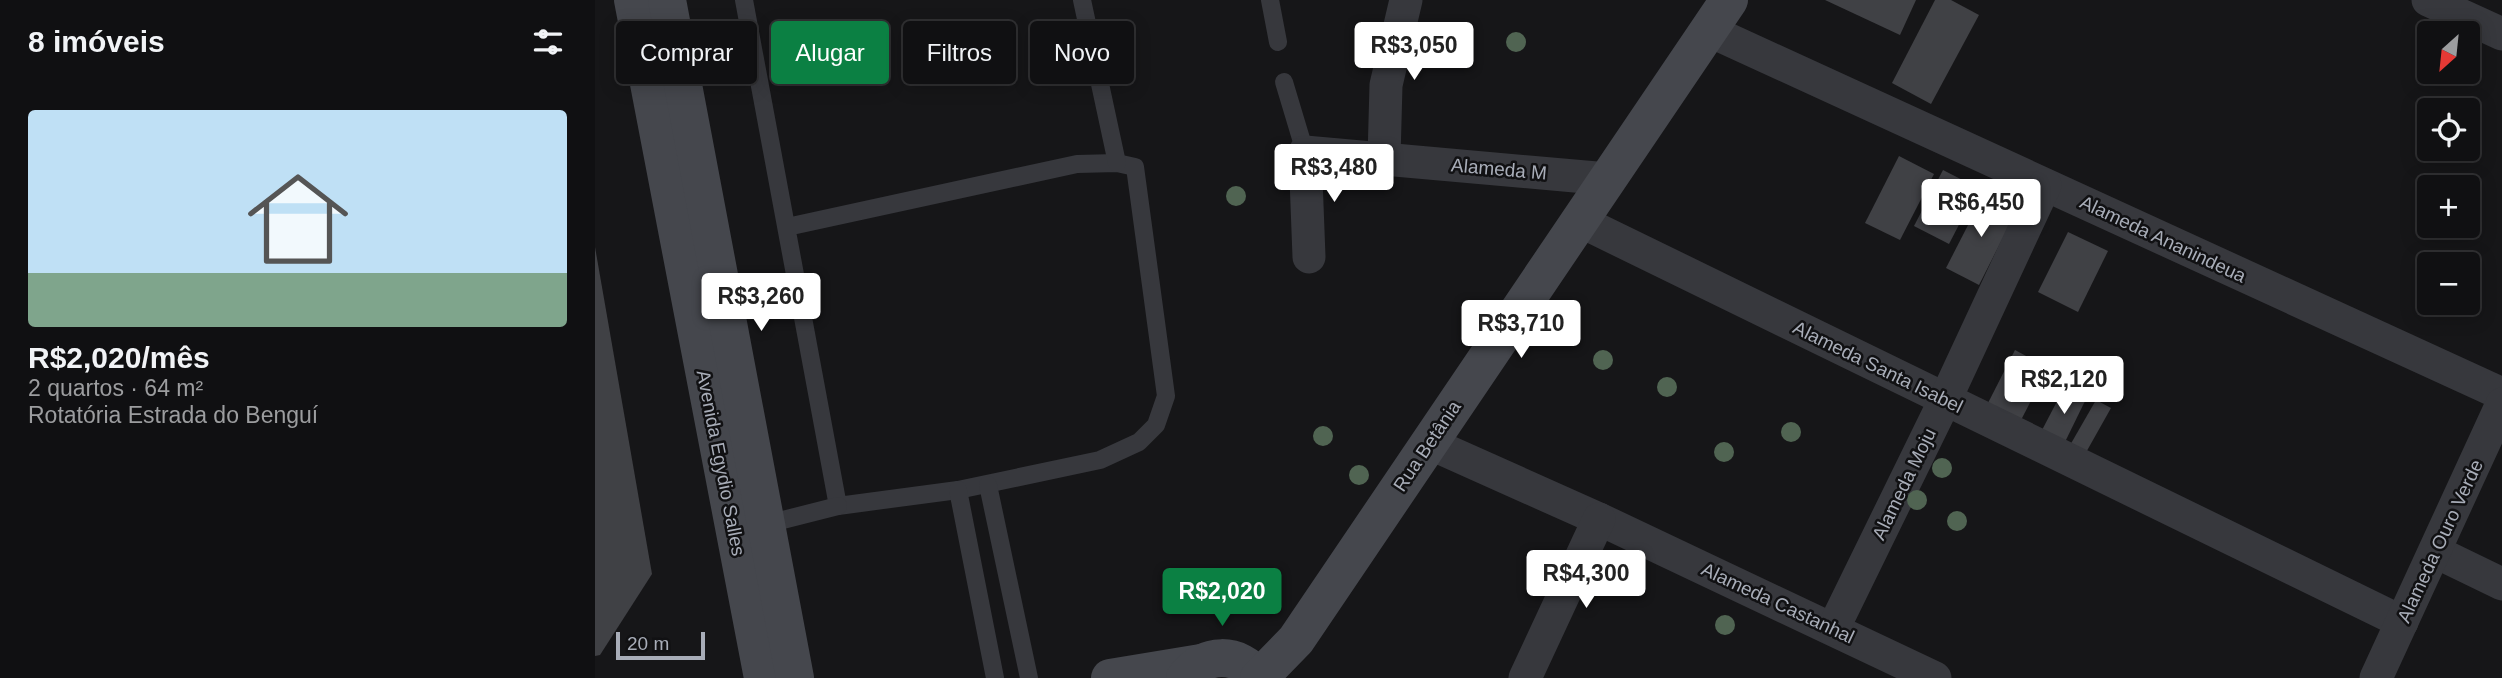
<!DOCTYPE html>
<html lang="pt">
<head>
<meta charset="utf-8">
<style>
	:root { --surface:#101012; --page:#1e1e20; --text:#f1f3f6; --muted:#9c9d9f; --line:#303032; --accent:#0b8043 }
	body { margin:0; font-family:Helvetica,sans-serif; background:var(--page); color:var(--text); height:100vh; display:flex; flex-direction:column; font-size:26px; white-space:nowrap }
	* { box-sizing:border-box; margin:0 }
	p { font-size:23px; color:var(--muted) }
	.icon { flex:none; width:38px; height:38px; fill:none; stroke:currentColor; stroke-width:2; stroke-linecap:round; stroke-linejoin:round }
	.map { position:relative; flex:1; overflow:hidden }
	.panel { display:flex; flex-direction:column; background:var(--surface); width:595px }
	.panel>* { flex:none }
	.banner { position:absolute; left:21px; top:21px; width:665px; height:63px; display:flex; gap:14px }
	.needle { width:46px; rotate:207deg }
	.tools { position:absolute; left:1822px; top:21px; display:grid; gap:14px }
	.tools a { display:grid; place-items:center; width:63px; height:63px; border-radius:7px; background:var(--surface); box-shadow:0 4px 18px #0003,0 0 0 2px var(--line); font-size:35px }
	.scale { position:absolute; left:21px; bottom:18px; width:89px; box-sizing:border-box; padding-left:7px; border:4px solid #a8adb8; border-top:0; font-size:19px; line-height:24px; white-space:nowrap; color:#a8adb8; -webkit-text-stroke:5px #111113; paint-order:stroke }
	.price { position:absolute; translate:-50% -60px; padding:0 16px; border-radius:7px; background:#fff; color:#222; font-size:23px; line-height:46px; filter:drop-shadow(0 2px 4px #0008) }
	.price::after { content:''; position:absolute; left:50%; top:42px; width:21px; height:16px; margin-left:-10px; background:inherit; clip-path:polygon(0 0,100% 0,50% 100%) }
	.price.active { background:var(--accent); color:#fff }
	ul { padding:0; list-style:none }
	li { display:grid; align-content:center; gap:14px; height:371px; padding:0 28px }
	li+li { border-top:2px solid var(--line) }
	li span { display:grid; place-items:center; height:217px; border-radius:7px; color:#555 }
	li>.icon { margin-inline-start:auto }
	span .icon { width:126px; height:126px; fill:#fffc; stroke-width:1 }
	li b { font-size:30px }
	h2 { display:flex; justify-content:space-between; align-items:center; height:84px; padding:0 28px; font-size:30px }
	.chip { padding:0 24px; border-radius:7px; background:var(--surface); box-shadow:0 4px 18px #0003,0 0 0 2px var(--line); font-size:24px; line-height:63px }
	.chip.active { background:var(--accent); color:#fff }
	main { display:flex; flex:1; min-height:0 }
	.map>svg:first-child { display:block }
</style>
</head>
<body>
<main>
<section class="panel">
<h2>8 imóveis<svg class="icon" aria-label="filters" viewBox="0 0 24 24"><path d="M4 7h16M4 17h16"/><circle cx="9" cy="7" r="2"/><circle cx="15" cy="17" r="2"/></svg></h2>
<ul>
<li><span style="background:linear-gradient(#bfe0f5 75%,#7fa58c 0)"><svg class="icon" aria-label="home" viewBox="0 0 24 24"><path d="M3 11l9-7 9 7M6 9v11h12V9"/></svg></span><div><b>R$2,020/mês</b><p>2 quartos · 64 m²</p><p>Rotatória Estrada do Benguí</p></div></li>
</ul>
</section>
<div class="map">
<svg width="1907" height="678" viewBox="0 0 1907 678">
	<rect width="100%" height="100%" fill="#161618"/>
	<!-- building -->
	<g fill="#404145">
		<polygon points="1230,0 1321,0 1305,35"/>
		<polygon points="1340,0 1356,0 1384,15 1336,104 1297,83"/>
		<polygon points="1304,156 1339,174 1305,240 1270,223"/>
		<polygon points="1348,170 1383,188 1354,244 1319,226"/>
		<polygon points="1389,194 1422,210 1384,285 1351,268"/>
		<polygon points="1473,232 1513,251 1483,312 1443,292"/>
		<polygon points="0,247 57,574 5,655 0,656"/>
		<polygon points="1420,350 1453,368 1426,420 1393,403"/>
		<polygon points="1469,388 1491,399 1469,444 1446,432"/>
		<polygon points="1501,400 1516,408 1489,456 1474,447"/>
	</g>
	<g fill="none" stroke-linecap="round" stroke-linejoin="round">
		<!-- lane -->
		<g stroke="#37383d" stroke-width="18">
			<polyline points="149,0 243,506 363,490 505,460 544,442 561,425 571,396 540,167 522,163 482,164 192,227"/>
			<polyline points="487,0 522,163"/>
			<polyline points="675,0 683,42"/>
			<polyline points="689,82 710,152"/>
			<polyline points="393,485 434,678"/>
			<polyline points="363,490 400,678"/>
			<polyline points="172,524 243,506"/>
		</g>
		<!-- street -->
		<g stroke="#37383d" stroke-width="33">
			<polyline points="1833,0 1907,34"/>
			<polyline points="1115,31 1907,394"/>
			<polyline points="789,158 791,85 811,0"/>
			<polyline points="985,221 1807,622"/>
			<polyline points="714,257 710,152 1013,179"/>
			<polyline points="834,443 1004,519 1340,678"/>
			<polyline points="1841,552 1907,584"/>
			<polyline points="1238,629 1350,400 1450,185"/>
			<polyline points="930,678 1004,519"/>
			<polyline points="1781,678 1907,404"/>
		</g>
		<!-- secondary -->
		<g stroke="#45474d" stroke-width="38">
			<polyline points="38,0 168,678"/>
			<polyline points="72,0 200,678"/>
			<polyline points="515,678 606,663"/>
			<path d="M590,678C608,652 645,651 663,678"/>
			<polyline points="664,678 701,640 1134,0"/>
		</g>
	</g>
	<!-- trees -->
	<g fill="#506452">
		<circle cx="921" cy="42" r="10"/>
		<circle cx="641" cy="196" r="10"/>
		<circle cx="1008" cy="360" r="10"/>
		<circle cx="1072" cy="387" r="10"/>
		<circle cx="1196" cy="432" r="10"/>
		<circle cx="728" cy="436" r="10"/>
		<circle cx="1129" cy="452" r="10"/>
		<circle cx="1347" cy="468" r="10"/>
		<circle cx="764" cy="475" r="10"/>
		<circle cx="1322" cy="500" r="10"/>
		<circle cx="1362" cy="521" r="10"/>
		<circle cx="1130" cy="625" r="10"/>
	</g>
	<g text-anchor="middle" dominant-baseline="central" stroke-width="5" stroke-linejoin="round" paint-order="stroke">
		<!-- street labels -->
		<g font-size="19" fill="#a8adb8" stroke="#111113">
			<text transform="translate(904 169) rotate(5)">Alameda M</text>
			<text transform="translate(1568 239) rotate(25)">Alameda Ananindeua</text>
			<text transform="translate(1283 367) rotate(26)">Alameda Santa Isabel</text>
			<text transform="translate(832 446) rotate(-56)">Rua Betânia</text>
			<text transform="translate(126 463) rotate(79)">Avenida Egydio Salles</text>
			<text transform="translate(1309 484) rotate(-64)">Alameda Moju</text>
			<text transform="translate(1845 541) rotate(-65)">Alameda Ouro Verde</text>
			<text transform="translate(1183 603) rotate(25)">Alameda Castanhal</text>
		</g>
	</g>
</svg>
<div class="tools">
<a><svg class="needle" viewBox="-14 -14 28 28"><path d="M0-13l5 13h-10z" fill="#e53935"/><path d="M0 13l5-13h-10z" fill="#9c9d9f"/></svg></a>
<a><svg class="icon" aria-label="locate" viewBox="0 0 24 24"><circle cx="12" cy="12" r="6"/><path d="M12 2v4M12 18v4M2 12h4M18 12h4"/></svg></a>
<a>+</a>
<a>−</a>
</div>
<div class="scale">20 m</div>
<b class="price" style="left:819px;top:82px">R$3,050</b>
<b class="price" style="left:739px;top:204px">R$3,480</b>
<b class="price" style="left:1386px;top:239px">R$6,450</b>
<b class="price" style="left:166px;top:333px">R$3,260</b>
<b class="price" style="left:926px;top:360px">R$3,710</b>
<b class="price" style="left:1469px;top:416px">R$2,120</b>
<b class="price" style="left:991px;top:610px">R$4,300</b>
<b class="price active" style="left:627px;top:628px">R$2,020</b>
<div class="banner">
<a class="chip">Comprar</a>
<a class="chip active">Alugar</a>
<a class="chip">Filtros</a>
<a class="chip">Novo</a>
</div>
</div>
</main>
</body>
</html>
